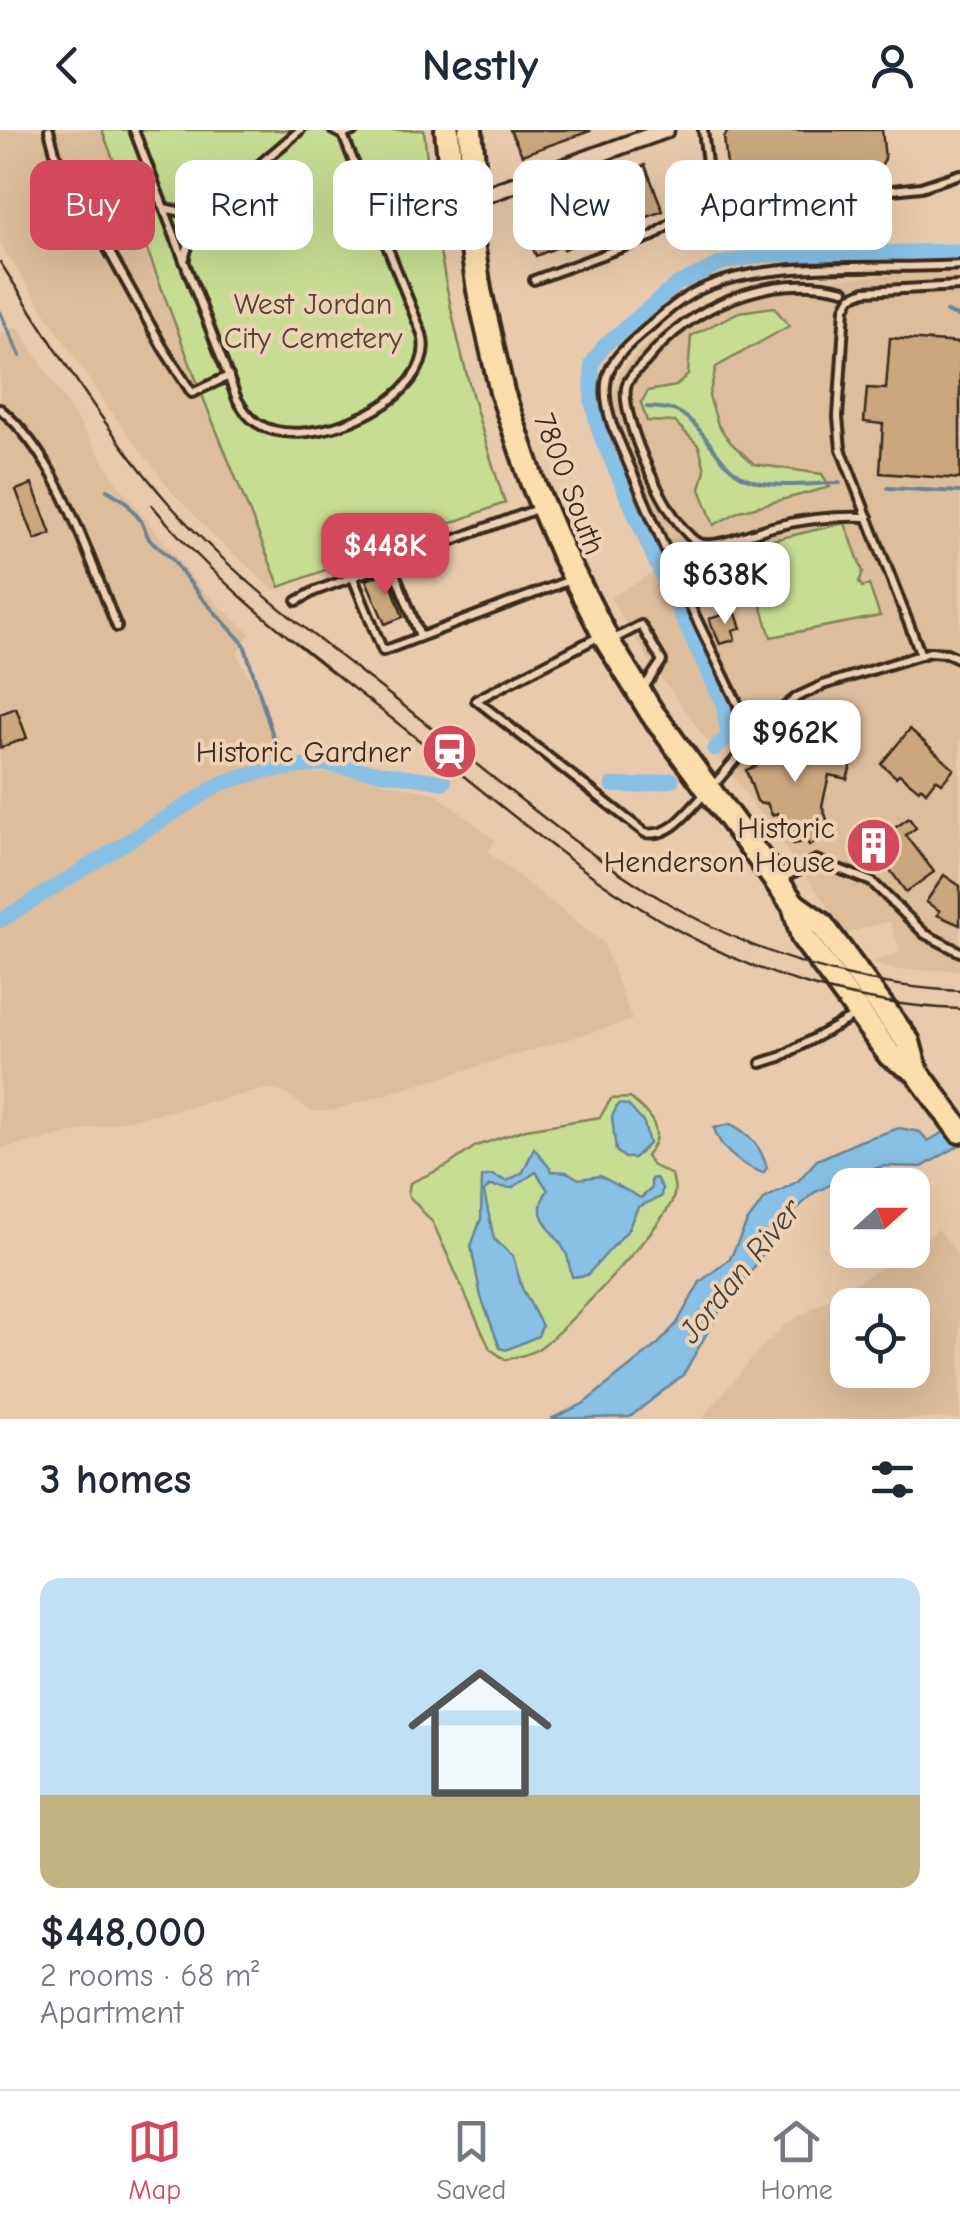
<!DOCTYPE html>
<html lang="en">
<head>
<meta charset="utf-8">
<style>
	:root { --surface:#fff; --page:#f6f6f7; --text:#1f2937; --muted:#747a83; --line:#e0e1e3; --accent:#d1495b }
	body { margin:0; font-family:"Comic Neue",sans-serif; background:var(--page); color:var(--text); height:100vh; display:flex; flex-direction:column; font-size:38px; white-space:nowrap }
	* { box-sizing:border-box; margin:0 }
	p { font-size:32px; color:var(--muted) }
	.icon { flex:none; width:55px; height:55px; fill:none; stroke:currentColor; stroke-width:2; stroke-linecap:round; stroke-linejoin:round }
	.map { position:relative; height:1289px; overflow:hidden }
	.side { display:flex; flex-direction:column; background:var(--surface); flex:1 }
	.side>* { flex:none }
	.banner { position:absolute; left:30px; top:30px; width:900px; height:90px; display:flex; gap:20px }
	.needle { width:65px; rotate:69deg }
	.controls { position:absolute; left:830px; top:1038px; display:grid; gap:20px }
	.controls a { display:grid; place-items:center; width:100px; height:100px; border-radius:20px; background:var(--surface); box-shadow:0 10px 40px #0002; font-size:50px }
	.price { position:absolute; translate:-50% -85px; padding:0 22px; border-radius:20px; background:#fff; color:#222; font-size:32px; line-height:65px; filter:drop-shadow(0 2px 5px #0008) }
	.price::after { content:''; position:absolute; left:50%; top:60px; width:30px; height:22px; margin-left:-15px; background:inherit; clip-path:polygon(0 0,100% 0,50% 100%) }
	.price.active { background:var(--accent); color:#fff }
	ul { padding:0; list-style:none }
	li { display:grid; align-content:center; gap:20px; height:530px; padding:0 40px }
	li span { display:grid; place-items:center; height:310px; border-radius:20px; color:#555 }
	li>.icon { margin-inline-start:auto }
	span .icon { width:180px; height:180px; fill:#fffc; stroke-width:1 }
	li b { font-size:42px }
	h2 { display:flex; justify-content:space-between; align-items:center; height:120px; padding:0 40px; font-size:42px }
	.tag { padding:0 35px; border-radius:20px; background:var(--surface); box-shadow:0 10px 40px #0002; font-size:35px; line-height:90px }
	.tag.active { background:var(--accent); color:#fff }
	header { display:flex; justify-content:space-between; align-items:center; height:130px; padding:0 40px; background:var(--surface); font-size:45px; font-weight:700 }
	.tab-bar { display:flex; justify-content:space-around; align-items:center; height:140px; border-top:2px solid var(--line); background:var(--surface); font-size:28px; color:var(--muted) }
	.tab-bar a { display:grid; justify-items:center; gap:5px }
	.tab-bar .active { color:var(--accent) }
	.map>svg:first-child { display:block }
</style>
</head>
<body>
<header><svg class="icon" aria-label="back" viewBox="0 0 24 24"><path d="M15 5l-7 7 7 7"/></svg>Nestly<svg class="icon" aria-label="person" viewBox="0 0 24 24"><circle cx="12" cy="8" r="4"/><path d="M4 21q1-7 8-7t8 7"/></svg></header>
<div class="map">
<svg width="960" height="1289" viewBox="0 0 960 1289">
	<rect width="100%" height="100%" fill="#e9caac"/>
	<filter id="ink" filterUnits="userSpaceOnUse"><feTurbulence type="fractalNoise" baseFrequency=".01" numOctaves="2"/><feDisplacementMap in="SourceGraphic" scale="20" xChannelSelector="R" yChannelSelector="G"/><feConvolveMatrix kernelMatrix="1 2 1 2 8 2 1 2 1" color-interpolation-filters="sRGB"/></filter>
	<g filter="url(#ink)">
		<!-- built -->
		<g fill="#ddbd9b" fill-rule="evenodd">
			<polygon points="0,0 102,0 200,260 280,457 274,460 215,407 172,362 104,272 0,114"/>
			<polygon points="960,141 960,840 896,840 870,833 900,822 890,791 847,803 659,545 610,468 671,432 616,290 613,264 620,243 637,222 702,174 729,164 763,153"/>
			<polygon points="18,197 118,354 201,459 250,503 237,523 295,643 348,644 436,664 495,710 488,722 603,813 632,890 331,981 311,981 285,963 267,959 0,1019 0,204"/>
			<path d="M938,1099L960,1127V1289H702L759,1220L786,1194L912,1120ZM912,1175V1240H848V1175Z"/>
		</g>
		<!-- green -->
		<g fill="#c7dd93" stroke="#818458" stroke-width="2.5">
			<path d="M102,0H424C436,133 463,246 505,373L280,457L200,260Z"/>
			<polygon points="774,177 789,196 716,237 709,266 718,295 731,313 754,334 822,344 830,357 740,381 714,395 700,359 705,340 699,316 675,292 647,291 641,273 648,261 676,256 688,245 691,206 739,182"/>
			<polygon points="845,393 863,442 859,452 862,457 869,455 880,486 771,507 743,417"/>
			<path d="M630,968C651,985 667,1002 646,1026L652,1035L672,1045C674,1053 676,1060 673,1069C665,1093 560,1207 536,1220C528,1225 515,1227 506,1230L490,1219L433,1093L408,1065L410,1053L447,1036L476,1016L526,999L600,987L611,969Z"/>
		</g>
		<!-- water -->
		<g fill="#88c0e6" stroke="#698496" stroke-width="2.5">
			<polygon points="618,974 628,975 644,993 649,1014 634,1028 625,1028 616,1021 612,987"/>
			<polygon points="960,993 960,1015 922,1037 884,1036 850,1045 812,1064 786,1090 746,1149 740,1148 736,1160 727,1168 683,1245 630,1287 551,1289 583,1274 658,1214 677,1193 700,1152 730,1129 747,1092 764,1069 798,1051 817,1030 860,1011 899,998 920,1002 928,1011"/>
			<path d="M730,994C750,1003 761,1017 767,1038L763,1043C741,1035 721,1021 714,998Z"/>
			<path d="M534,1018L552,1041L567,1042L579,1049L600,1046L641,1068L651,1059V1049L656,1048L662,1058L661,1067L638,1077L627,1101L587,1145L572,1147C570,1140 569,1130 566,1123C555,1100 528,1087 548,1060L536,1042L512,1058L489,1056L484,1062L494,1109L513,1126L522,1158L542,1196L538,1206L506,1220L500,1218L481,1167L471,1116L481,1089L482,1047L492,1045L507,1051L523,1042Z"/>
		</g>
		<g fill="none" stroke-linecap="round" stroke-linejoin="round">
			<!-- stream -->
			<g stroke="#698496" stroke-width="4">
				<polyline points="0,182 20,226"/>
				<polyline points="946,182 960,187"/>
				<path d="M647,277C657,278 670,278 678,282C707,297 716,335 746,348C773,360 811,353 840,353"/>
				<polyline points="888,358 960,362"/>
				<polyline points="107,360 125,371 141,391 149,409 171,428 201,467 244,514 283,638"/>
			</g>
			<!-- canal -->
			<g stroke="#88c0e6" stroke-width="15">
				<polyline points="714,619 728,606 723,573 657,435 600,304 592,273 592,233 604,216 677,154 722,133 765,125 960,121"/>
				<polyline points="612,655 637,656 672,650"/>
				<polyline points="0,791 222,653 264,641 323,634 444,652"/>
			</g>
		</g>
		<!-- building -->
		<g fill="#caa77e" stroke="#3b2a1e" stroke-width="2.5">
			<polygon points="510,0 589,0 590,1 522,25"/>
			<polygon points="729,0 882,0 885,29 880,37 846,38 846,41 820,47 821,59 787,62 786,48 769,50 768,46 736,52 728,46 724,7"/>
			<polygon points="645,35 663,81 564,119 563,115 536,126 518,84"/>
			<polygon points="890,208 960,213 960,349 880,343 883,294 864,292 867,258 886,259"/>
			<polygon points="32,354 51,404 35,410 16,360"/>
			<polygon points="387,442 403,487 385,494 366,450"/>
			<polygon points="735,481 741,498 733,500 735,510 720,514 709,489"/>
			<polygon points="16,578 27,608 0,618 0,584"/>
			<polygon points="910,599 954,639 942,653 936,649 926,662 921,657 919,660 899,644 896,647 881,634"/>
			<polygon points="804,601 805,606 809,605 813,621 851,636 847,649 829,645 822,676 828,692 824,702 826,707 809,716 807,710 793,715 787,697 782,699 778,683 772,685 767,673 761,674 757,671 746,640 756,636 752,624 773,617 771,611"/>
			<polygon points="909,688 916,698 906,705 934,742 906,762 880,726 868,734 854,712 879,696 885,705"/>
			<polygon points="944,745 960,756 960,795 937,785 940,781 926,772"/>
		</g>
		<g fill="none" stroke-linecap="round" stroke-linejoin="round">
			<defs>
				<g id="service">
					<polyline points="49,0 56,26 163,218 192,263 229,246"/>
					<path d="M134,0L237,269C242,278 248,287 257,293C306,326 440,269 422,204L343,5L333,0"/>
					<polyline points="703,0 712,75 758,74 921,57 960,44"/>
					<polyline points="343,5 355,0"/>
					<polyline points="164,78 182,82 208,82"/>
					<path d="M185,128C189,87 269,28 300,0"/>
					<polyline points="534,150 653,106 673,92 712,75"/>
					<path d="M844,160C770,142 693,174 646,231C641,237 629,246 627,254C616,282 674,409 702,414C722,417 757,400 776,396C805,389 838,386 868,387"/>
					<path d="M0,279C60,328 88,427 117,497"/>
					<polyline points="703,414 701,438 707,460"/>
					<polyline points="391,433 420,506"/>
					<polyline points="353,448 383,521 570,450"/>
					<polyline points="297,471 315,461 537,379"/>
					<path d="M598,507L476,570L645,703C671,708 687,682 704,665"/>
					<polyline points="612,510 641,495 662,531 643,559"/>
					<polyline points="921,525 841,319 838,287 845,178 851,167 865,161 960,156"/>
					<path d="M750,612L741,600L738,575L684,463L612,295C597,248 608,232 643,202C661,187 678,170 699,160C768,127 883,141 960,135"/>
					<polyline points="713,656 770,589 797,567 823,555 930,522 947,523 960,529"/>
					<polyline points="782,749 816,730 872,752 925,804 960,822"/>
					<polyline points="761,933 780,927 854,886"/>
				</g>
				<polyline id="minor" points="466,72 666,0"/>
				<g id="primary">
					<polyline points="447,0 451,41 466,72 479,160 502,262 532,351 562,422 608,512 652,583 794,775 803,807 890,925 916,941"/>
					<polyline points="466,72 474,43 470,0"/>
					<polyline points="794,775 821,794 908,912 916,941 960,1001"/>
				</g>
			</defs>
			<!-- service casing -->
			<use href="#service" stroke="#3b2a1e" stroke-width="14"/>
			<!-- minor casing -->
			<use href="#minor" stroke="#3b2a1e" stroke-width="21"/>
			<!-- primary casing -->
			<use href="#primary" stroke="#3b2a1e" stroke-width="30"/>
			<!-- service -->
			<use href="#service" stroke="#efd2b6" stroke-width="6"/>
			<!-- minor -->
			<use href="#minor" stroke="#efd2b6" stroke-width="14"/>
			<!-- primary -->
			<use href="#primary" stroke="#faddab" stroke-width="22"/>
			<!-- tram -->
			<g stroke="#3b2a1e" stroke-width="2.5">
				<path d="M0,132C52,213 102,296 165,369C232,447 319,509 399,572C581,716 714,848 960,861"/>
				<path d="M152,375C222,461 314,527 400,595C583,740 712,868 960,879"/>
			</g>
		</g>
	</g>
	<!-- icons -->
	<defs>
		<symbol id="station-disc" viewBox="-11 -11 22 22"><circle r="9.5" fill="#d1495b" stroke="#efd2b6"/><path d="M-3-6H3Q5-6 5-4V2Q5 4 3 4L4.5 6H3L1.5 4h-3L-3 6H-4.5L-3 4Q-5 4-5 2V-4Q-5-6-3-6ZM-3.5-4v3h7v-3ZM-3.5 1v1.5H-2V1ZM2 1v1.5H3.5V1Z" fill="#fff"/></symbol>
		<symbol id="building-disc" viewBox="-11 -11 22 22"><circle r="9.5" fill="#d1495b" stroke="#efd2b6"/><path d="M-4-6H4V6H1V3H-1V6H-4ZM-2.5-4.3h1.7v1.8h-1.7ZM.8-4.3h1.7v1.8H.8ZM-2.5-1h1.7V.8h-1.7ZM.8-1h1.7V.8H.8Z" fill="#fff"/></symbol>
	</defs>
	<g fill-rule="evenodd">
		<use href="#station-disc" x="418" y="590" width="63" height="63"/>
		<use href="#building-disc" x="842" y="684" width="63" height="63"/>
	</g>
	<g text-anchor="middle" dominant-baseline="central" stroke-width="8" stroke-linejoin="round" paint-order="stroke">
		<!-- park labels -->
		<g font-size="30" fill="#504530" stroke="#efd2b6">
			<text x="313" y="174">West Jordan<tspan x="313" dy="34">City Cemetery</tspan></text>
		</g>
		<!-- street labels -->
		<g font-size="30" fill="#3b2a1e" stroke="#efd2b6">
			<text transform="translate(569 354) rotate(69)">7800 South</text>
		</g>
		<!-- poi labels -->
		<g font-size="30" fill="#3b2a1e" stroke="#efd2b6" text-anchor="end">
			<text x="411" y="622">Historic Gardner</text>
			<text x="835" y="698">Historic<tspan x="835" dy="34">Henderson House</tspan></text>
		</g>
		<!-- water labels -->
		<g font-size="32" font-style="italic" fill="#47403c" stroke="#efd2b6">
			<text transform="translate(740 1141) rotate(-51)">Jordan River</text>
		</g>
	</g>
</svg>
<div class="controls">
<a><svg class="needle" viewBox="-14 -14 28 28"><path d="M0-13l5 13h-10z" fill="#e53935"/><path d="M0 13l5-13h-10z" fill="#747a83"/></svg></a>
<a><svg class="icon" aria-label="locate" viewBox="0 0 24 24"><circle cx="12" cy="12" r="6"/><path d="M12 2v4M12 18v4M2 12h4M18 12h4"/></svg></a>
</div>
<b class="price active" style="left:385px;top:468px">$448K</b>
<b class="price" style="left:725px;top:497px">$638K</b>
<b class="price" style="left:795px;top:655px">$962K</b>
<div class="banner">
<a class="tag active">Buy</a>
<a class="tag">Rent</a>
<a class="tag">Filters</a>
<a class="tag">New</a>
<a class="tag">Apartment</a>
</div>
</div>
<section class="side">
<h2>3 homes<svg class="icon" aria-label="filters" viewBox="0 0 24 24"><path d="M4 7h16M4 17h16"/><circle cx="9" cy="7" r="2"/><circle cx="15" cy="17" r="2"/></svg></h2>
<ul>
<li><span style="background:linear-gradient(#bfe0f5 70%,#c2b280 0)"><svg class="icon" aria-label="home" viewBox="0 0 24 24"><path d="M3 11l9-7 9 7M6 9v11h12V9"/></svg></span><div><b>$448,000</b><p>2 rooms · 68 m²</p><p>Apartment</p></div></li>
</ul>
</section>
<nav class="tab-bar">
<a class="active"><svg class="icon" aria-label="map" viewBox="0 0 24 24"><path d="M3 6l6-2 6 2 6-2v14l-6 2-6-2-6 2zM9 4v14M15 6v14"/></svg>Map</a>
<a><svg class="icon" aria-label="saved" viewBox="0 0 24 24"><path d="M7 4h10v16l-5-4-5 4z"/></svg>Saved</a>
<a><svg class="icon" aria-label="home" viewBox="0 0 24 24"><path d="M3 11l9-7 9 7M6 9v11h12V9"/></svg>Home</a>
</nav>
</body>
</html>
